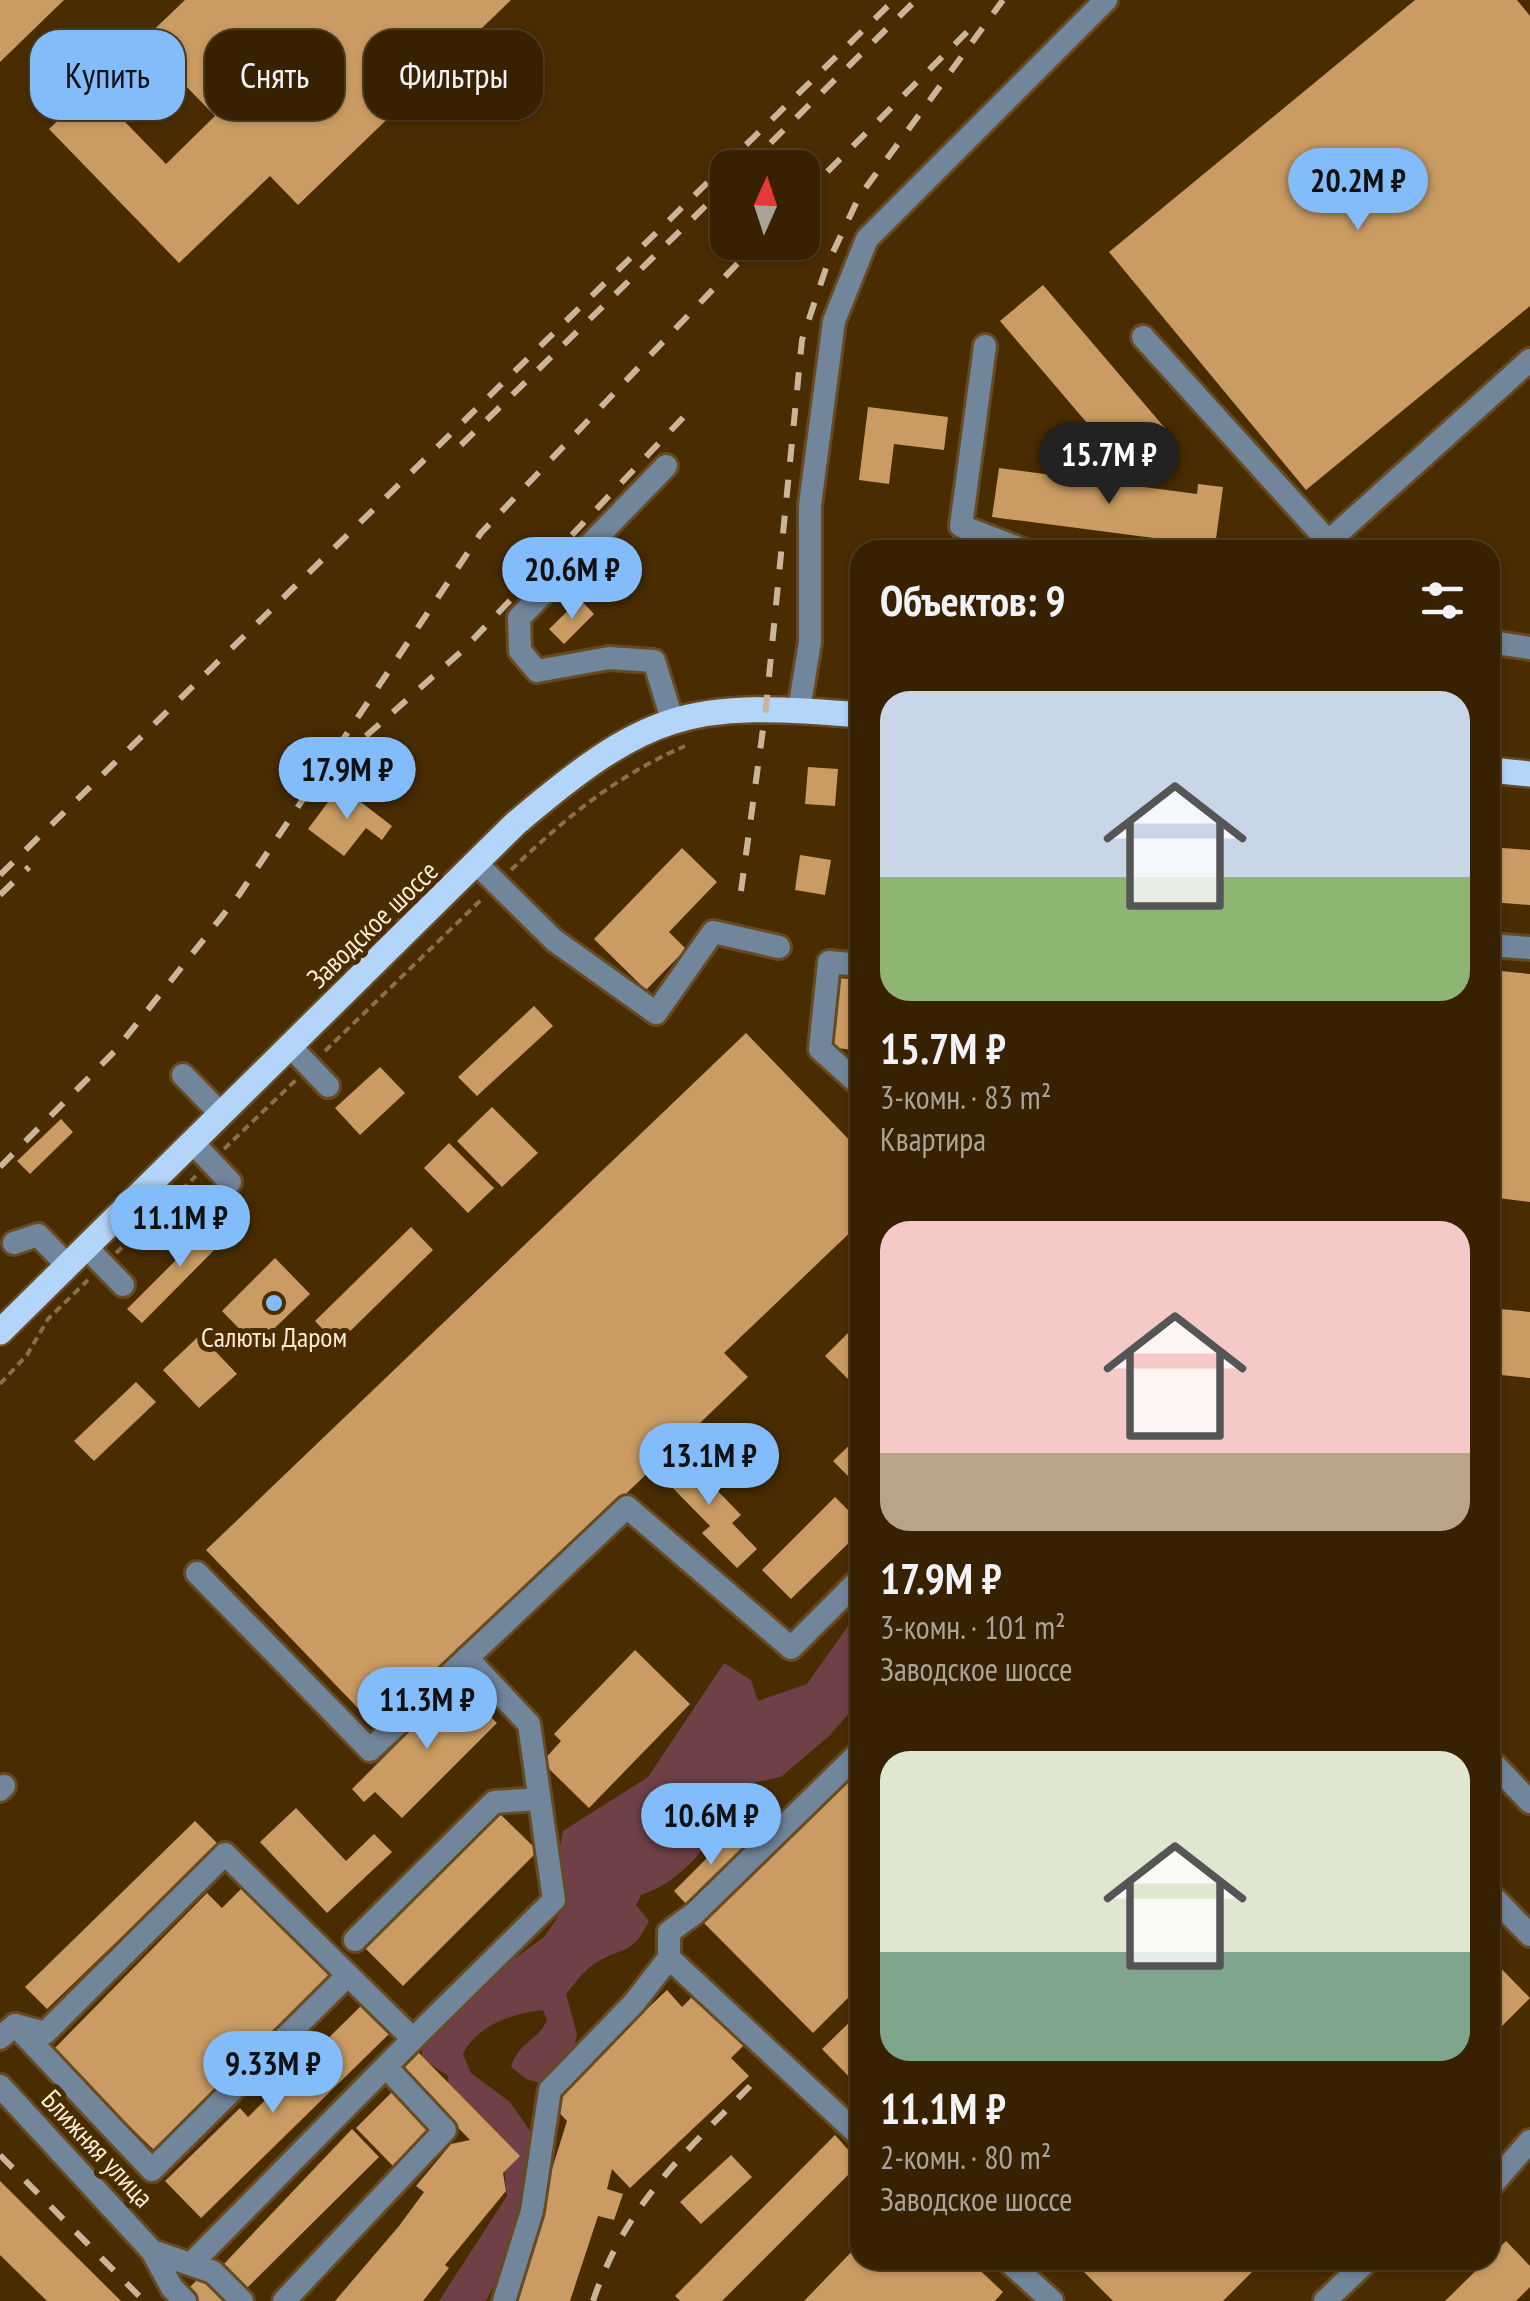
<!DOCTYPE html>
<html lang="ru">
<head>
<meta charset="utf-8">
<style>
	:root { --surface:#372100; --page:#422e0f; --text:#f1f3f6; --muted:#aaa399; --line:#513e22; --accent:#82bcfa }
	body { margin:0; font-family:"PT Sans Narrow",sans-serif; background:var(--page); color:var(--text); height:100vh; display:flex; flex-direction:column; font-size:38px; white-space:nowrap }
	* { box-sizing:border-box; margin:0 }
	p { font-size:32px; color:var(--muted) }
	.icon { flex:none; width:55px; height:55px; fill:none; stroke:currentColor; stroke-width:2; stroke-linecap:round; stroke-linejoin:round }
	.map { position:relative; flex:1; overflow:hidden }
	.details { position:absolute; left:850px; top:540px; width:650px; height:1730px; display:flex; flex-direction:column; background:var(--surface); border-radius:30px; box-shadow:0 2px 8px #0004,0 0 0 2px var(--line) }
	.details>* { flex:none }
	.hud { position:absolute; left:30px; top:30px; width:670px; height:90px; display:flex; gap:20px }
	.needle { width:65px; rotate:3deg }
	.buttons { position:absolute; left:710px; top:150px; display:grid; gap:20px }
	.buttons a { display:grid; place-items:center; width:110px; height:110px; border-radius:20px; background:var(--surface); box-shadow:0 2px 8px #0004,0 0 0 2px var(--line); font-size:50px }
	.price { position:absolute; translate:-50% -85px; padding:0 22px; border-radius:35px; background:var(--accent); color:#111; font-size:32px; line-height:65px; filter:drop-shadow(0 2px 5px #0008) }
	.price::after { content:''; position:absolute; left:50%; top:60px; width:30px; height:22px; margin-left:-15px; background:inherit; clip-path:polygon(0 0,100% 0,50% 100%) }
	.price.on { background:#222; color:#fff }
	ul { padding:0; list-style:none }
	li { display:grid; align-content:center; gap:20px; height:530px; padding:0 30px }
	li span { display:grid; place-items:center; height:310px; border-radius:30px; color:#555 }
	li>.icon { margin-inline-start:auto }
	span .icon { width:180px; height:180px; fill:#fffc; stroke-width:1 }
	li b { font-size:42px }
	h2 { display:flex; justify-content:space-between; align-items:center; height:120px; padding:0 30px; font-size:42px }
	.chip { padding:0 35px; border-radius:30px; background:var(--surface); box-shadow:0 2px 8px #0004,0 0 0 2px var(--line); font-size:35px; line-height:90px }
	.chip.on { background:var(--accent); color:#111 }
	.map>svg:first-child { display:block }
</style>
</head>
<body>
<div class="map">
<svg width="1530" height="2301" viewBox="0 0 1530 2301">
	<rect width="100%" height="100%" fill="#492c00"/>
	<!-- green -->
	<path fill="#6f4147" d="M860,1609V1701L829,1736L781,1777L742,1785C721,1829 690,1879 641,1895L636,1905L649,1921C632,1957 621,1946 594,1964C583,1971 574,1985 566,1994L577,2034L570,2066L546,2085L526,2079L511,2067C519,2041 538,2041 547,2020L543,2010C514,2013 477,2025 463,2054L471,2073L510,2102L535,2138L531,2214L486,2301H439L507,2196L504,2166L450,2114L448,2076L421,2058L423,2048L464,1996L544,1937L568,1902L559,1852L563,1831L648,1777L724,1663L751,1680L758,1701L807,1684Z"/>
	<!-- building -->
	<g fill="#ca9c63">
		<polygon points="0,0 64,0 0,62"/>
		<polygon points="185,0 511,0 298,205 270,176 179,263 49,129 92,88 166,164 215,116 142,41"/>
		<polygon points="1415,0 1517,0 1530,16 1530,306 1306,490 1109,252"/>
		<polygon points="1043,285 1170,434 1144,455 1116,422 1099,437 1000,321"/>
		<polygon points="868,407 948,417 944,450 894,444 889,484 859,480"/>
		<polygon points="999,468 1197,494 1198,484 1223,487 1215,546 992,517"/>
		<polygon points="580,599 594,614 564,644 549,629"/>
		<polygon points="808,767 838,769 835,806 805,804"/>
		<polygon points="340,786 392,826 382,840 366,828 344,856 308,829"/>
		<polygon points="1490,847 1530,850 1530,905 1490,902"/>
		<polygon points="682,848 717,882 669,932 686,949 646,990 594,939"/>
		<polygon points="800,855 831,860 825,895 795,890"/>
		<polygon points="1490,970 1530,974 1530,1202 1490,1197"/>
		<polygon points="839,978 860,980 860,1051 830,1047"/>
		<polygon points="534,1006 553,1026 477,1096 458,1077"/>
		<polygon points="746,1033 860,1151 860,1223 724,1353 748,1377 379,1730 206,1550"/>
		<polygon points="380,1067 405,1093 360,1135 335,1108"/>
		<polygon points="492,1107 538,1153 502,1187 457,1141"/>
		<polygon points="61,1119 73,1132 30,1174 17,1161"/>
		<polygon points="449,1143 494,1188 468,1213 424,1168"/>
		<polygon points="219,1217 233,1231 142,1323 127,1309"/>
		<polygon points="411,1227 433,1250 337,1344 315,1321"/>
		<polygon points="275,1258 310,1294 256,1346 222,1311"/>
		<polygon points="1490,1308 1530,1312 1530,1378 1490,1374"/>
		<polygon points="860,1321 860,1387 858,1389 825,1356"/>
		<polygon points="200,1335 237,1374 199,1408 163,1370"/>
		<polygon points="136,1382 156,1402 94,1461 74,1441"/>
		<polygon points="860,1435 860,1465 848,1476 833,1461"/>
		<polygon points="679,1451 741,1515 732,1523 757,1549 737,1568 702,1533 710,1526 657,1472"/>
		<polygon points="835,1497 860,1522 860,1532 791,1599 762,1570"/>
		<polygon points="635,1650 690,1704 589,1808 542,1762 561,1741 554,1734"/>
		<polygon points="457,1684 497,1723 402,1818 375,1792 364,1802 352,1789"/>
		<polygon points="860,1766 860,1986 813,2033 702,1921"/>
		<polygon points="757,1785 770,1800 756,1812 743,1798"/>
		<polygon points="296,1808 346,1861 374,1834 392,1852 327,1913 260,1842"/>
		<polygon points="498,1812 538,1851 403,1986 363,1946"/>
		<polygon points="195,1821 218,1844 47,2009 25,1987"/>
		<polygon points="734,1831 748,1845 687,1905 674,1891"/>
		<polygon points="243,1887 331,1973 156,2152 52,2051 207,1893 222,1908"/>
		<polygon points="1490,1957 1530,1998 1490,2038"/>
		<polygon points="667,1990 682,2007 696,1993 744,2045 731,2058 749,2076 630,2188 612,2169 607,2189 623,2194 614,2220 598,2216 570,2301 511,2301 567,2121 549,2102"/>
		<polygon points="361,2006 389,2034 201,2218 165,2181 240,2108 248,2117"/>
		<polygon points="860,2012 860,2088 822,2049"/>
		<polygon points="419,2053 520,2156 503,2173 506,2191 445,2265 449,2268 423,2301 335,2301 399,2226 424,2192 416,2186 451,2144 470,2140 402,2070"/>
		<polygon points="394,2090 432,2128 393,2166 356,2128"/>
		<polygon points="352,2129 379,2157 246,2289 222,2266"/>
		<polygon points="835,2135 860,2163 722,2301 680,2301 675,2296"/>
		<polygon points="731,2155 752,2177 701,2224 680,2202"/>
		<polygon points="0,2181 121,2301 47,2301 0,2255"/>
		<polygon points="1506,2241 1530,2266 1530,2287 1516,2301 1445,2301"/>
		<polygon points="860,2243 860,2260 969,2260 1003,2292 995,2301 804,2301"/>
		<polygon points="1072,2260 1264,2260 1223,2301 1113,2301"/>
		<polygon points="202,2275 227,2301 197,2301 187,2290"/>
	</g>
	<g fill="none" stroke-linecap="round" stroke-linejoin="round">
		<defs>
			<g id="minor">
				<polyline points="1143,337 1336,550"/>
				<polyline points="985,346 961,526 1023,550"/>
				<polyline points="666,466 519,618 520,651 537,671 609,658 654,661 672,719"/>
				<polyline points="1328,542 1530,360"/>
				<polyline points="1490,642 1530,648"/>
				<polyline points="799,710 810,642 810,505 834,321 867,239 1106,0"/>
				<polyline points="476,863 554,940 656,1013 713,932 779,947"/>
				<polyline points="1490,945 1530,948"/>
				<polyline points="860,965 829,962 820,1049 860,1085"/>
				<polyline points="290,1046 328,1086"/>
				<polyline points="183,1075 221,1114"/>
				<polyline points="192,1142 230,1182"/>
				<polyline points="14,1243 38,1235 67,1265"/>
				<polyline points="86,1247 123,1285"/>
				<polyline points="197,1573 370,1750 627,1507 791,1648 860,1579"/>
				<polyline points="1490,1760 1530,1802"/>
				<polyline points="0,1790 4,1786"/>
				<polyline points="1490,1894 1530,1935"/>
				<polyline points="355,1940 494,1802 539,1799"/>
				<polyline points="669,1958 860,2136"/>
				<polyline points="15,2025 152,2170 348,1975"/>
				<polyline points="0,2038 15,2025 45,2033 225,1854 413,2039 191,2264"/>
				<polyline points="413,2039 554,1900 529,1724 467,1658"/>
				<polyline points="0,2086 152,2251 172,2288 185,2301"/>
				<polyline points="1490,2187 1530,2141"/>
				<polyline points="152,2251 213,2272 242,2301"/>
				<polyline points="1007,2260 1052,2301"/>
				<polyline points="284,2301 445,2130 386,2067"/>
				<polyline points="504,2301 532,2211 550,2090 634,2003 669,1958 669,1932 695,1913 860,1752"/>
				<polyline points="1325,2301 1368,2260"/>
			</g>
			<g id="major">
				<polyline points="1490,770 1530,774"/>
				<path d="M0,1332L515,824C648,711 687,700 860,715"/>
			</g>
		</defs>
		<!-- minor casing -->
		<use href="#minor" stroke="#664b22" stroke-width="28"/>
		<!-- major casing -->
		<use href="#major" stroke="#664b22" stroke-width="30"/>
		<!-- path -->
		<g stroke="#896f4b" stroke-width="4" stroke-dasharray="8 5" stroke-linecap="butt">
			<path d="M511,870C565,818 616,776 685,746"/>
			<polyline points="325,1051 483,898"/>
			<polyline points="224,1149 297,1079"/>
			<polyline points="116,1253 196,1176"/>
			<polyline points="0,1384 27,1355 48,1319 88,1280"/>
		</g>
		<!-- minor -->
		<use href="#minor" stroke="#71859b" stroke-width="22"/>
		<!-- major -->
		<use href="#major" stroke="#b4d5fa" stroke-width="25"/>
		<!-- rail -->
		<g stroke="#cab599" stroke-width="6" stroke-dasharray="18 18" stroke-linecap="butt">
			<polyline points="745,168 916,0"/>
			<polyline points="802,197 967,32"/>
			<polyline points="461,445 728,184"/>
			<polyline points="339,760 464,649 694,406"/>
			<polyline points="0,875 894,0"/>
			<polyline points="741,891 766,707 802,340 827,265 859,197 1003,0"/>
			<polyline points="0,895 29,867"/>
			<polyline points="0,1167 115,1051 239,895 481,533 758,242"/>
			<polyline points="0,2155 144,2301"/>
			<path d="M593,2301C626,2204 681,2157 750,2086"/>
		</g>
	</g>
	<!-- markers -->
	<circle fill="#82bcfa" stroke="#492c00" stroke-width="4" cx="274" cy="1303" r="10"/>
	<g text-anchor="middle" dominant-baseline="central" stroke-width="10" stroke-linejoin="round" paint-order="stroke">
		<!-- street labels -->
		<g font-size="28" fill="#feecd6" stroke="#492c00">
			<text transform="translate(372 924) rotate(-44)">Заводское шоссе</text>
			<text transform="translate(98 2148) rotate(47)">Ближняя улица</text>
		</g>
		<!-- poi labels -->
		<g font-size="28" fill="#feecd6" stroke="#492c00">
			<text x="274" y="1336">Салюты Даром</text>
		</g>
	</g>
</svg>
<div class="buttons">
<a><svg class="needle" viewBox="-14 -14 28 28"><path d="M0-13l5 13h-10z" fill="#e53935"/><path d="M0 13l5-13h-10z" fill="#aaa399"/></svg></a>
</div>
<b class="price" style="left:1358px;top:233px">20.2M ₽</b>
<b class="price on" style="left:1109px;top:507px">15.7M ₽</b>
<b class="price" style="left:572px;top:622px">20.6M ₽</b>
<b class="price" style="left:347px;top:822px">17.9M ₽</b>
<b class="price" style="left:180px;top:1270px">11.1M ₽</b>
<b class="price" style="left:709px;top:1508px">13.1M ₽</b>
<b class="price" style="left:427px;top:1752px">11.3M ₽</b>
<b class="price" style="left:711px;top:1868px">10.6M ₽</b>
<b class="price" style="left:273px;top:2116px">9.33M ₽</b>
<div class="hud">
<a class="chip on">Купить</a>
<a class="chip">Снять</a>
<a class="chip">Фильтры</a>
</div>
<section class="details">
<h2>Объектов: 9<svg class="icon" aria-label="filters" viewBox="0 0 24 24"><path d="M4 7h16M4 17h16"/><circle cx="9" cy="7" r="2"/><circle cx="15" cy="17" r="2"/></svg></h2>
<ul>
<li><span style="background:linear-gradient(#c9d6e8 60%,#8fb573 0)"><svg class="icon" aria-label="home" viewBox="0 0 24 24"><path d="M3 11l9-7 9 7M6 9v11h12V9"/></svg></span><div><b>15.7M ₽</b><p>3-комн. · 83 m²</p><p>Квартира</p></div></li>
<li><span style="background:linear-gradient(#f6c9c9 75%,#b9a48a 0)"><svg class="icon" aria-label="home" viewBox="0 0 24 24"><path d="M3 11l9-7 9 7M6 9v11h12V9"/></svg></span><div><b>17.9M ₽</b><p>3-комн. · 101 m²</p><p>Заводское шоссе</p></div></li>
<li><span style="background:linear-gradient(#dfe7d0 65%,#7fa58c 0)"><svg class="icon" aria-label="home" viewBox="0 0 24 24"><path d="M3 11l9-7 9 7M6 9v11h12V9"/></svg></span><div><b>11.1M ₽</b><p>2-комн. · 80 m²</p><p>Заводское шоссе</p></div></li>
</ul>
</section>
</div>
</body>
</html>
